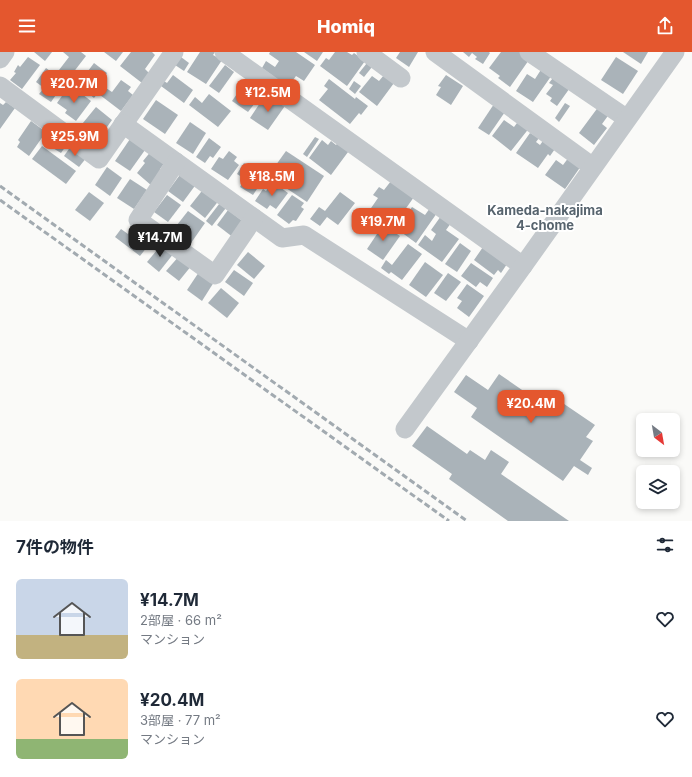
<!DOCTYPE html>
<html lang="ja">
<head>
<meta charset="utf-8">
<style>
	:root { --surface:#fff; --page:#f2f2f3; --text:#1f2937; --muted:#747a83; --accent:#e4572e }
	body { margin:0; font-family:Inter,"Noto Sans JP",sans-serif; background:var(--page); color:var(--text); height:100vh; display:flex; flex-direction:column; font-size:15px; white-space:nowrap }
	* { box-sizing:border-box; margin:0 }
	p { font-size:13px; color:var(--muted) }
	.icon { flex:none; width:22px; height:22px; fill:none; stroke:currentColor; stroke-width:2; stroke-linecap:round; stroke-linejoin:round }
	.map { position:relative; height:469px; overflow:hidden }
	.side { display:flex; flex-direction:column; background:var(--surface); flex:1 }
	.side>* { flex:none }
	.needle { width:26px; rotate:149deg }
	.tools { position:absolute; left:636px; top:361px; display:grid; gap:8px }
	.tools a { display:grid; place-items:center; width:44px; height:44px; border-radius:6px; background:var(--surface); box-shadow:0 2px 6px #0003; font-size:20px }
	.price { position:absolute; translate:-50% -34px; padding:0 9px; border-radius:8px; background:var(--accent); color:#fff; font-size:13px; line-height:26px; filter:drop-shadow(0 1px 2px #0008) }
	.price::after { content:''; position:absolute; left:50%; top:24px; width:12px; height:9px; margin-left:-6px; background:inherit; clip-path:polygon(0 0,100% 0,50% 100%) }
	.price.current { background:#222; color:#fff }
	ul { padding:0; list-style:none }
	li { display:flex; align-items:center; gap:12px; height:100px; padding:0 16px }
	li span { display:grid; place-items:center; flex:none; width:112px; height:80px; border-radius:6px; color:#555 }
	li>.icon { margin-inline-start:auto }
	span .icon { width:48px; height:48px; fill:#fffc; stroke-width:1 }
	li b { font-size:17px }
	h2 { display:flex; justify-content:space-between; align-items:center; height:48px; padding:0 16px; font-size:17px }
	header { display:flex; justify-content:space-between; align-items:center; height:52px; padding:0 16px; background:var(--accent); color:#fff; font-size:18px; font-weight:800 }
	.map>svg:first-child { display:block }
</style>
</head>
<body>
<header><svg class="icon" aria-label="menu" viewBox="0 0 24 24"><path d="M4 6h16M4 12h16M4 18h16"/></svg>Homiq<svg class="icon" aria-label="share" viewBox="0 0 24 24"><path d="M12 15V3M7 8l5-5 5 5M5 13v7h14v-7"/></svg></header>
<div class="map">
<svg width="692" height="469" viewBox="0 0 692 469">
	<rect width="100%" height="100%" fill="#fafaf8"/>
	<!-- building -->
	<g fill="#aab3b9">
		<polygon points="34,0 52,0 45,9"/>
		<polygon points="63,0 81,0 86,4 69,26 59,18 69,5"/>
		<polygon points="104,0 123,0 116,9"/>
		<polygon points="131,0 152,0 155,3 145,17 149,21 142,31 120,14"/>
		<polygon points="200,0 215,0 213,3 222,8 206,32 187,20"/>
		<polygon points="270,0 296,0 315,13 304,29 296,24 288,35 262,16 266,9 275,15 279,9 269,2"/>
		<polygon points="304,0 323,0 317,9"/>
		<polygon points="335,0 347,0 352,3 354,1 365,9 347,34 320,14 326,6 329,8"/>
		<polygon points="400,0 418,0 409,15 396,6"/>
		<polygon points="463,0 489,0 490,1 483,12 475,7 477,5 472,1 469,5"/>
		<polygon points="501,0 525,0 531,5 510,35 498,26 500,24 489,16"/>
		<polygon points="623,0 648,0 641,12"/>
		<polygon points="28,5 40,13 22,37 10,28 16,21 14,20 18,13 20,15"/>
		<polygon points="181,5 189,11 184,19 175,13"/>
		<polygon points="616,5 638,19 623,42 601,28"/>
		<polygon points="94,11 107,21 104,26 107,29 94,46 72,28 80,19 85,23"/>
		<polygon points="367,11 372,15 364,25 359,21"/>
		<polygon points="225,13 234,20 219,41 209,34"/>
		<polygon points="544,13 554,20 533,50 516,39 527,22 535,27"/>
		<polygon points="46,16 65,30 51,50 39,42 44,36 36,30"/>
		<polygon points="556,22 572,33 557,54 550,49 552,46 546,42 553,33 549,31"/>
		<polygon points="173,23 193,38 184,51 161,34 164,29 167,31"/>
		<polygon points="384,23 394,31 377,54 359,40 372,24 379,29"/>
		<polygon points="446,23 463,34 451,53 436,43 441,35 438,34"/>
		<polygon points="248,26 265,38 248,60 232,49"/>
		<polygon points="329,27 355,47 356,45 368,54 361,63 359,61 350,72 319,48 328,37 324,34"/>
		<polygon points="121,28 131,35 128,39 133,43 121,59 100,43 106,36 112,40"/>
		<polygon points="354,29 361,34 355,42 349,37"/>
		<polygon points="74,36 91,49 76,69 65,61 67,58 57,51 64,41 68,44"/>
		<polygon points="209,42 231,59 218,75 189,53 195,45 202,51"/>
		<polygon points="277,44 287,51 268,78 250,66 262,48 270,54"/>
		<polygon points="156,48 178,63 165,82 143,67"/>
		<polygon points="496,49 507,57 489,83 478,76"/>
		<polygon points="6,50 15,56 0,77 0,51 3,53"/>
		<polygon points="565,51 570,54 559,70 555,66"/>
		<polygon points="599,54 610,61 602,72 607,76 594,93 579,81"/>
		<polygon points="96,55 112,68 102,82 97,78 90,86 78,77"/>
		<polygon points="520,67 530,75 511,99 492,84 504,68 514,75"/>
		<polygon points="31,69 46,80 29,104 17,95 20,90 18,88"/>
		<polygon points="190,70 206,81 193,102 176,91"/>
		<polygon points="49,80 68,91 61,101 43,90"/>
		<polygon points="530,81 539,86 536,90 540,93 545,86 557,94 550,104 548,102 538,116 516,101"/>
		<polygon points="315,85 319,87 307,105 303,102"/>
		<polygon points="209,86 221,95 213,106 210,104 205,111 196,105"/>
		<polygon points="130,87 145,98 130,119 115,109"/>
		<polygon points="322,88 328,93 331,89 336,93 340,88 351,96 331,123 309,106"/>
		<polygon points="42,94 76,119 66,132 32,107"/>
		<polygon points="71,94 87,105 79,115 64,104"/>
		<polygon points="152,98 166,109 160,117 163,120 152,134 137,121 145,111 143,109"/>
		<polygon points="229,99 237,105 234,109 239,113 228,128 211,117 219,105 223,107"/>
		<polygon points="286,99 324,124 307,150 268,124"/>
		<polygon points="569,105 581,114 565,137 545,123 556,108 563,113"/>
		<polygon points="244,111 265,125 253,143 240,135 245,127 237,122"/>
		<polygon points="107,115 122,126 110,144 95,133"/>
		<polygon points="182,120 197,131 183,150 168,139"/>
		<polygon points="130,127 147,138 134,157 117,146"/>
		<polygon points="391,129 414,145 392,176 369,159 378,146 373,143 379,135 384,138"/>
		<polygon points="273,130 288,141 276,157 270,153 267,157 255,149 263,137 266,139"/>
		<polygon points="205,135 220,147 205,166 190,154"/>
		<polygon points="89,140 104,151 90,169 75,158"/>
		<polygon points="340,140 355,151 338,173 327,165 320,174 310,167 319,155 325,159"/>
		<polygon points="167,143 181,153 168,170 154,160"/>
		<polygon points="292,143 304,151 301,155 304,157 296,169 293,168 289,172 277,163"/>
		<polygon points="223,147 229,152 212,174 206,169"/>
		<polygon points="412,155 425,163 430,156 437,161 416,191 397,177"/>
		<polygon points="228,158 245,171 234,186 217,173"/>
		<polygon points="188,159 205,171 191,191 173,178"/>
		<polygon points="441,164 451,171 446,178 459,187 442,210 418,193 425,183 432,189 436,182 431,178"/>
		<polygon points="135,172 154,186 140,204 115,185 121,177 128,182"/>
		<polygon points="383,173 400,184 383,208 367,197"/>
		<polygon points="460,191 471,199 457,220 445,212"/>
		<polygon points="162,192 174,201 159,220 147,210"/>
		<polygon points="408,192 422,202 402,228 391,220 389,222 381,216 386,208 392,213"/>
		<polygon points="483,195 507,212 501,221 498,218 494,223 474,208"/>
		<polygon points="248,200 265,214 254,227 237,213"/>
		<polygon points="180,203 192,213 179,229 166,219"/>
		<polygon points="425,210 443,223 426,245 409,233"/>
		<polygon points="471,211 493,226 487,235 480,230 476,235 461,224"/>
		<polygon points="234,218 253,231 244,244 225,230"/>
		<polygon points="199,220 214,230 202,249 187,238"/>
		<polygon points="448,221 461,230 446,249 434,241"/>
		<polygon points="467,232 484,244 469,265 457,256 462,249 457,246"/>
		<polygon points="221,236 239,251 227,266 208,251"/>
		<polygon points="499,322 538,349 545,339 595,373 586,385 593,389 580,408 592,416 588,423 574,414 563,429 471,365 477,356 454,340 466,323 488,338"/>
		<polygon points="427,374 467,402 470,398 485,408 491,398 509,410 501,422 569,469 508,469 449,427 452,422 412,394"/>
	</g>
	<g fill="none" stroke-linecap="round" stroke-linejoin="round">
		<!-- minor -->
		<g stroke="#c3c8cc" stroke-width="19">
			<polyline points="224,0 523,214"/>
			<polyline points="366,0 401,26"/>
			<polyline points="435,0 593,115"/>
			<polyline points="529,0 626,66"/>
			<polyline points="0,7 5,0"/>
			<polyline points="0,34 99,107 174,0"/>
			<polyline points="123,72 282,186 304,183 469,289"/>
			<polyline points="176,110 138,168 215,223 254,166"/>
			<polyline points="405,377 523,214 675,0"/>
		</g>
		<!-- rail -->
		<g stroke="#a2aab0" stroke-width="3" stroke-dasharray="6 3" stroke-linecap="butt">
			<polyline points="0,134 467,469"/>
			<polyline points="0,148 449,469"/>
		</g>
	</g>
	<g text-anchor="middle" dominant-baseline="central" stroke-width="4" stroke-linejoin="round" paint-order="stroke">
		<!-- neighbourhood labels -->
		<g font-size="13" font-weight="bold" fill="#57646e" stroke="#fff">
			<text x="545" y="158">Kameda-nakajima<tspan x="545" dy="15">4-chome</tspan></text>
		</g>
	</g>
</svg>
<div class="tools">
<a><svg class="needle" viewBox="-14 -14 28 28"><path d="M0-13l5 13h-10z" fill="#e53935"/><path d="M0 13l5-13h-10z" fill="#747a83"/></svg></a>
<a><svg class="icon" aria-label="layers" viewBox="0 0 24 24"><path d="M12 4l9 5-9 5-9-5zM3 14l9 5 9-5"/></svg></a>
</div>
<b class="price" style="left:74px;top:52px">¥20.7M</b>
<b class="price" style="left:268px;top:61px">¥12.5M</b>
<b class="price" style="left:75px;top:105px">¥25.9M</b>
<b class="price" style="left:272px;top:145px">¥18.5M</b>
<b class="price" style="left:383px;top:190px">¥19.7M</b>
<b class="price current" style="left:160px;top:206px">¥14.7M</b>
<b class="price" style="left:531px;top:372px">¥20.4M</b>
</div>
<section class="side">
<h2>7件の物件<svg class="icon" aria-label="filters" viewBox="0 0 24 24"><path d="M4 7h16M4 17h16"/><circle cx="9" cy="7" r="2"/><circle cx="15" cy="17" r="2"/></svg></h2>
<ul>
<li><span style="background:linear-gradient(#c9d6e8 70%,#c2b280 0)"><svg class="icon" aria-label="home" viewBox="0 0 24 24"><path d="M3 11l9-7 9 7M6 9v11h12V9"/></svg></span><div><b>¥14.7M</b><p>2部屋 · 66 m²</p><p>マンション</p></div><svg class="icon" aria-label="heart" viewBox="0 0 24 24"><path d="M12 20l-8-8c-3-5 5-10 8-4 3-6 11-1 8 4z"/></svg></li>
<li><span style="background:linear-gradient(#ffd9b3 75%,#8fb573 0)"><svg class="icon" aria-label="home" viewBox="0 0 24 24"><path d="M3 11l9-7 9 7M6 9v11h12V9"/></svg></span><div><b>¥20.4M</b><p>3部屋 · 77 m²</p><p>マンション</p></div><svg class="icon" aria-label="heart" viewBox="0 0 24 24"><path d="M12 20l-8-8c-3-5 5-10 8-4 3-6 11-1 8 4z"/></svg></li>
</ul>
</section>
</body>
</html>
